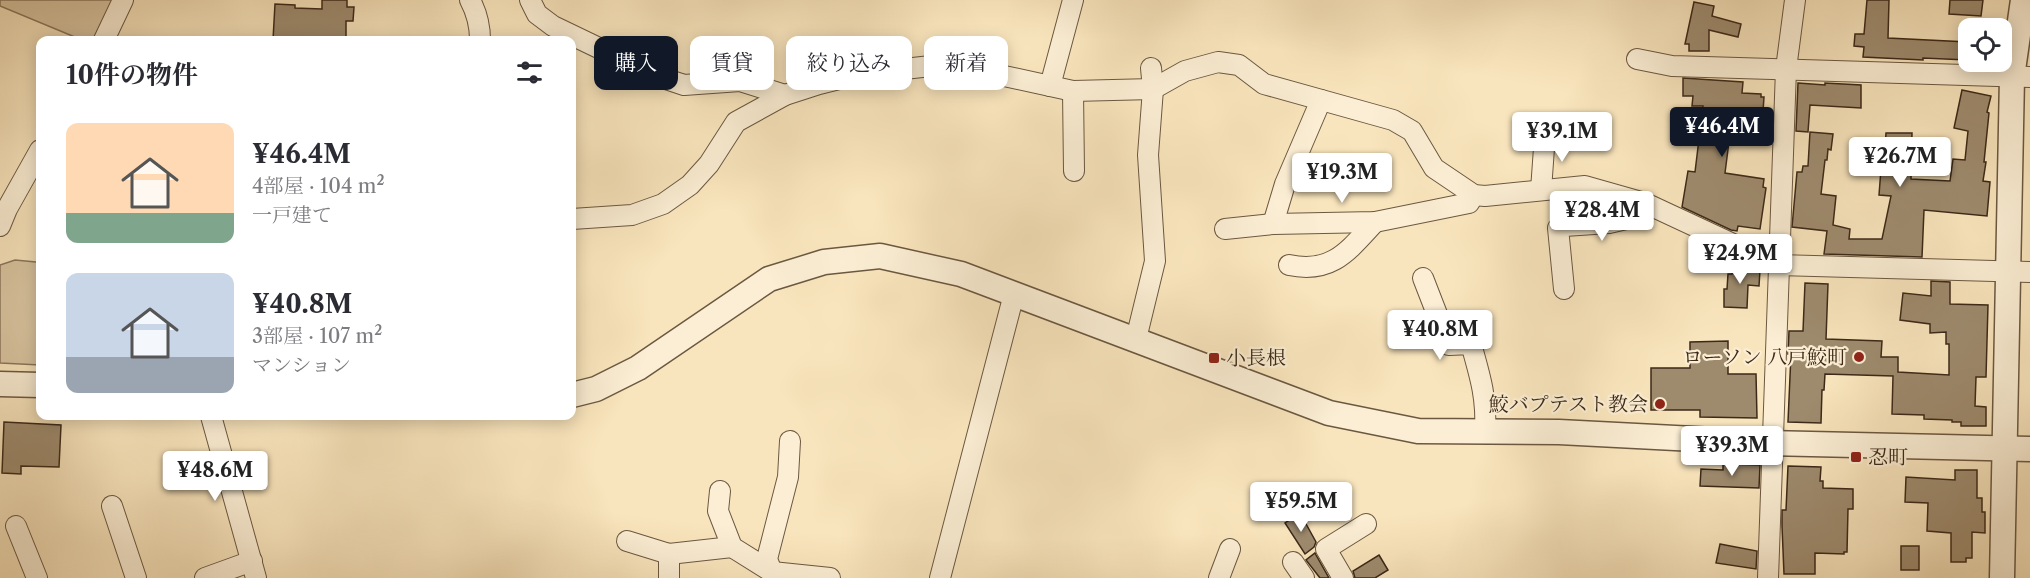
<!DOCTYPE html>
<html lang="ja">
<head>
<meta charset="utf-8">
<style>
	:root { --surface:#fff; --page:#f7f7f7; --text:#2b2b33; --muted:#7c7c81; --accent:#111827 }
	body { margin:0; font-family:"Libre Caslon Text","Noto Serif JP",serif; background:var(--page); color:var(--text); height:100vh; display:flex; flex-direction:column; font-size:22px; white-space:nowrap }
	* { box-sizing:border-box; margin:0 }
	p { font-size:20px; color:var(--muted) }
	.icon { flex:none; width:33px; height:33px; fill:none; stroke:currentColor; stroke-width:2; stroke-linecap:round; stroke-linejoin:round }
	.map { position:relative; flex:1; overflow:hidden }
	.side { position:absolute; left:36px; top:36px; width:540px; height:384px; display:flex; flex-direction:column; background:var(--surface); border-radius:12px; box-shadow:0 3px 15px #0003 }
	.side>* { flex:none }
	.guide { position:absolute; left:594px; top:36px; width:570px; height:54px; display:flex; gap:12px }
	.controls { position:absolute; left:1958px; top:18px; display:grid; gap:12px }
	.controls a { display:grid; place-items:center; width:54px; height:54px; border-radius:12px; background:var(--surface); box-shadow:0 3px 15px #0003; font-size:30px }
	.price { position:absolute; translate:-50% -51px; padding:0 14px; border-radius:6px; background:#fff; color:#222; font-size:20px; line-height:39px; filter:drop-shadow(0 2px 3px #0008) }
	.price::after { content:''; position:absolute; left:50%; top:36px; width:18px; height:14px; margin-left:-9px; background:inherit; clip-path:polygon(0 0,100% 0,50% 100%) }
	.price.active { background:var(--accent); color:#fff }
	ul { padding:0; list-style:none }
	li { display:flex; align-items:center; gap:18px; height:150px; padding:0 30px }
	li span { display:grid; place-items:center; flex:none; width:168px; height:120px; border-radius:12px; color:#555 }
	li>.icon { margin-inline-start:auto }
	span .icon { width:72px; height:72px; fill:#fffc; stroke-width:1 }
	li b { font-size:26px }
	h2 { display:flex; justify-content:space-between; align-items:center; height:72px; padding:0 30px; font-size:26px }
	.pill { padding:0 21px; border-radius:12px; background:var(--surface); box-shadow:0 3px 15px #0003; font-size:21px; line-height:54px }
	.pill.active { background:var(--accent); color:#fff }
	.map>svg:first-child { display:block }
</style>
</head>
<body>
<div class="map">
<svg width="2030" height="578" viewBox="0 0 2030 578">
	<rect width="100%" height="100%" fill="#f9e5bd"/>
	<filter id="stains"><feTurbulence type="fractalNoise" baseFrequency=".00333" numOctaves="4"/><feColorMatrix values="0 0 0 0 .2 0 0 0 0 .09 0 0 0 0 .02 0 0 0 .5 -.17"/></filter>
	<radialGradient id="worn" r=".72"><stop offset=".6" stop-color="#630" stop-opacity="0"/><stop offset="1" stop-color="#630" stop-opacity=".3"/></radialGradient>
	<!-- green -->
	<g fill="#d9c5a1" stroke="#8a775c" stroke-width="1.5">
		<polygon points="0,0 114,0 95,40 82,40 0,6"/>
		<polygon points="15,260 36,262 40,264 40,365 0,363 0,265"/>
	</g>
	<!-- building -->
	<g fill="#9e8b6e" stroke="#3c2918" stroke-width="1.5">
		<polygon points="322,0 347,0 347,7 354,7 353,21 346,21 346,38 294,37 294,40 273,40 275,4 295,5 295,8 322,9"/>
		<polygon points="1867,0 1889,0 1888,38 1968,42 1967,60 1923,58 1923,60 1863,57 1864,47 1854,46 1855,34 1864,34"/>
		<polygon points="1950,0 1983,0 1981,16 1949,14"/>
		<polygon points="1694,2 1714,6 1712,16 1741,24 1738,37 1709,30 1709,51 1689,51 1689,44 1685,44"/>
		<polygon points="1683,78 1743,82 1742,93 1761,94 1761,97 1764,97 1763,111 1733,110 1725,173 1764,179 1763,187 1766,188 1760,229 1738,226 1737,231 1731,230 1682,207 1688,171 1695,172 1703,106 1692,106 1693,96 1683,96"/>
		<polygon points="1798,83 1825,85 1825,83 1861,85 1861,108 1810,105 1808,132 1796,131"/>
		<polygon points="1962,90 1991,96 1987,112 1989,113 1984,162 1986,162 1983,181 1990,182 1987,216 1924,210 1922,257 1824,254 1827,231 1792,227 1797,172 1802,172 1803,166 1808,166 1810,132 1833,134 1831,150 1828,149 1827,160 1825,160 1821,194 1836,196 1833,225 1850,229 1849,239 1882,239 1891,196 1879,195 1881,169 1876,169 1876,150 1885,150 1886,133 1912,133 1911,179 1950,181 1953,159 1965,160 1968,131 1954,128"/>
		<polygon points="1733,264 1748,264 1760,270 1759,286 1748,285 1747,308 1724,307 1724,289 1727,289 1728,274 1732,274"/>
		<polygon points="1931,281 1950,282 1950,304 1988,305 1986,377 1976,377 1975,406 1986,407 1986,426 1961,426 1961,422 1952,422 1952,420 1924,419 1924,415 1892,414 1893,376 1825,374 1824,390 1822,390 1821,423 1788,422 1791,354 1788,354 1789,331 1803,331 1805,283 1828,284 1826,339 1882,341 1881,357 1898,357 1898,372 1949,375 1949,344 1946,344 1946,332 1930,333 1930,324 1900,320 1903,293 1931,296"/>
		<polygon points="1728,341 1728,374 1756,374 1757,418 1700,417 1700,410 1651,410 1651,368 1690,368 1690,342"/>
		<polygon points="4,422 61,425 59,467 21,466 21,474 2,473"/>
		<polygon points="1723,464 1760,465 1759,488 1700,486 1701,469 1723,470"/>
		<polygon points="1788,466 1821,467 1820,481 1823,481 1823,488 1853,489 1853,509 1848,509 1847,552 1844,552 1844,554 1815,553 1815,574 1784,574 1782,526 1782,510 1786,510"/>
		<polygon points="1955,470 1977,470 1977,498 1982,498 1982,512 1985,512 1985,533 1972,532 1972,558 1966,558 1966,562 1951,562 1951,533 1927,531 1928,503 1905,502 1906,477 1955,480"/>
		<polygon points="1300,513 1316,542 1314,547 1305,554 1285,523"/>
		<polygon points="1720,544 1757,551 1756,569 1716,563"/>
		<rect x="1901" y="546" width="18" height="24"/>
		<polygon points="1315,553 1316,555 1329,578 1320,578 1306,560"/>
		<polygon points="1379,555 1388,570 1375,578 1355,578 1353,571"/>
	</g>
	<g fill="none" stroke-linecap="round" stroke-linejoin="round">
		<defs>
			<g id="minor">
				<path d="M470,0C477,13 480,25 480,40"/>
				<polyline points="530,0 537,14 553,26 657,76 684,85 740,81 785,95"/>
				<polyline points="104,40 123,0"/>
				<polyline points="1637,59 1672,66 2030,77"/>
				<polyline points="1050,86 1073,0"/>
				<polyline points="1073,91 1074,171"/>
				<polyline points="1541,190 1545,134"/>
				<polyline points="572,219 632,215 663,204 690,185 709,164 736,122 785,95 819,84 859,74 949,64 1073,91 1153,89 1185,71 1218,62 1239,65 1264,84 1393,120 1412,131 1434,168 1474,195 1485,196 1585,186 1645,203 1778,265 2030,272"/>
				<polyline points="1273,224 1285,184 1321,100"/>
				<polyline points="0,226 7,209 40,150"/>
				<polyline points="1225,229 1273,224 1375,222 1469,203 1474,195"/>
				<path d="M1289,265C1332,274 1348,251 1375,222"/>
				<path d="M1423,278L1449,345L1471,344C1480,376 1487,398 1485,431"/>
				<polyline points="1564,289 1558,228 1564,226 1609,223 1635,217 1645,203"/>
				<polyline points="1136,339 1155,261 1148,155 1153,89 1151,68"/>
				<polyline points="211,416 256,578"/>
				<polyline points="720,491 718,511 732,547 772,572 830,578"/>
				<polyline points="112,506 136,578"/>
				<polyline points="16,526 37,578"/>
				<polyline points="627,541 669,554 732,547"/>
				<polyline points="1293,562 1304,578"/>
				<polyline points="772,572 767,559 788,477 790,441"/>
				<polyline points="205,578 252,561"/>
				<polyline points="669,578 669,554"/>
				<polyline points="940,578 1014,294"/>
				<polyline points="1219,578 1230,549"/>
				<polyline points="1343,578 1326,549 1366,524"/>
				<polyline points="1768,578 1786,69 1795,0"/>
			</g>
			<g id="tertiary">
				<polyline points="0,384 40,385"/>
				<polyline points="572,395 596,389 638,368 769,279 824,262 880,256 961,274 1329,413 1418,431 1559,432 1772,443 2030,449"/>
				<polyline points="2002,578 2012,77 2023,0"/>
			</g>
		</defs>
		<!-- minor casing -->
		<use href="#minor" stroke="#6b5841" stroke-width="22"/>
		<!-- tertiary casing -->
		<use href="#tertiary" stroke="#6b5841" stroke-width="27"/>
		<!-- minor -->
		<use href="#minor" stroke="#fbeed4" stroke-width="20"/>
		<!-- tertiary -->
		<use href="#tertiary" stroke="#fbeed4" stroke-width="24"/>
	</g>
	<!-- markers -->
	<g fill="#8f2418" stroke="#fbeed4" stroke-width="2">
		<circle cx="1859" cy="357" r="6"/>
		<rect x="1208" y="352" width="12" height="12" rx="3"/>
		<circle cx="1660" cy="404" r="6"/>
		<rect x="1850" y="451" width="12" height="12" rx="3"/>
	</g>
	<g text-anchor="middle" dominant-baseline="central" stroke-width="4.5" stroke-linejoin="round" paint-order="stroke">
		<!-- poi labels -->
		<g font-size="20" fill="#3c2918" stroke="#fbeed4" text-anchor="end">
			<text x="1847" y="357">ローソン 八戸鮫町</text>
			<text x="1226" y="358" text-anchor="start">小長根</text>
			<text x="1648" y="404">鮫バプテスト教会</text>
			<text x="1868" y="457" text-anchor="start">忍町</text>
		</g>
	</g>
	<rect width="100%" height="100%" filter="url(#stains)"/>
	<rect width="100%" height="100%" fill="url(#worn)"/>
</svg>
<div class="controls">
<a><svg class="icon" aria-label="locate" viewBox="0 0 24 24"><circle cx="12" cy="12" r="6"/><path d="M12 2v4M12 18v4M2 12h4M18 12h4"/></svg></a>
</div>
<b class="price active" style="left:1722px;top:158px">¥46.4M</b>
<b class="price" style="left:1562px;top:163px">¥39.1M</b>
<b class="price" style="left:1900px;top:188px">¥26.7M</b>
<b class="price" style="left:1342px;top:204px">¥19.3M</b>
<b class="price" style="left:1602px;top:242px">¥28.4M</b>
<b class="price" style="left:1740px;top:285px">¥24.9M</b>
<b class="price" style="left:1440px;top:361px">¥40.8M</b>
<b class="price" style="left:1732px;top:477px">¥39.3M</b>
<b class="price" style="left:215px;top:502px">¥48.6M</b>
<b class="price" style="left:1301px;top:533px">¥59.5M</b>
<div class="guide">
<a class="pill active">購入</a>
<a class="pill">賃貸</a>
<a class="pill">絞り込み</a>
<a class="pill">新着</a>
</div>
<section class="side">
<h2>10件の物件<svg class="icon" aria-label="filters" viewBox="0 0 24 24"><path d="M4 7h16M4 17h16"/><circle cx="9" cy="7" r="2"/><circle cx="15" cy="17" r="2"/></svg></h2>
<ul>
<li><span style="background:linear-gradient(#ffd9b3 75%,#7fa58c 0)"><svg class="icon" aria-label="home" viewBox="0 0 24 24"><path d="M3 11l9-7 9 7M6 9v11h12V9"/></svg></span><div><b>¥46.4M</b><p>4部屋 · 104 m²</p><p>一戸建て</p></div></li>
<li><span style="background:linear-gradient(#c9d6e8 70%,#9aa5b1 0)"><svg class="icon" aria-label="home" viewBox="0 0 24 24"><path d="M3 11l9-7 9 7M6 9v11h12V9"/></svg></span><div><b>¥40.8M</b><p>3部屋 · 107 m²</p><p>マンション</p></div></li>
</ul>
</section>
</div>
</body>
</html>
